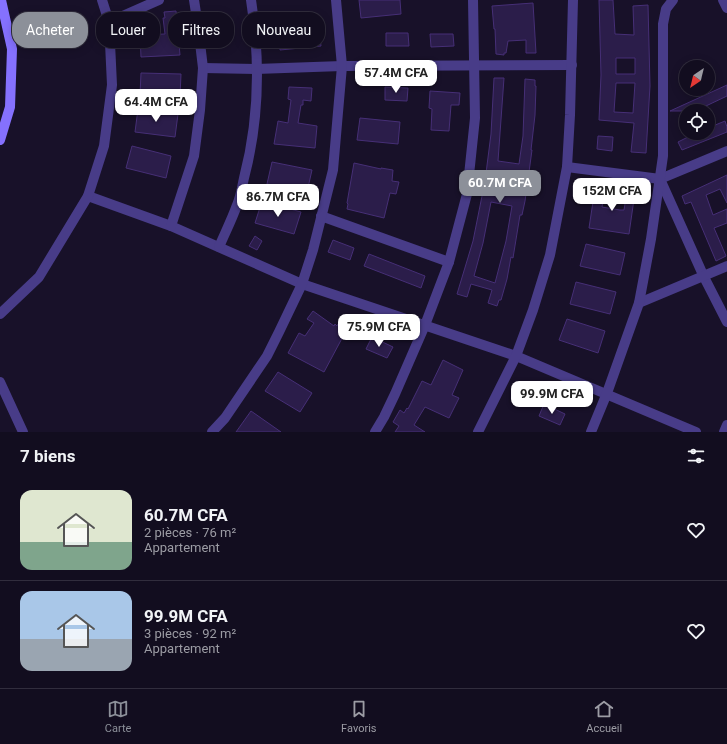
<!DOCTYPE html>
<html lang="fr">
<head>
<meta charset="utf-8">
<style>
	:root { --surface:#120d1f; --page:#1b1628; --text:#f1f3f6; --muted:#9c9ca4; --line:#312d3d; --accent:#8c9099 }
	body { margin:0; font-family:Roboto,sans-serif; background:var(--page); color:var(--text); height:100vh; display:flex; flex-direction:column; font-size:15px; white-space:nowrap }
	* { box-sizing:border-box; margin:0 }
	p { font-size:13px; color:var(--muted) }
	.icon { flex:none; width:22px; height:22px; fill:none; stroke:currentColor; stroke-width:2; stroke-linecap:round; stroke-linejoin:round }
	.map { position:relative; height:432px; overflow:hidden }
	.panel { display:flex; flex-direction:column; background:var(--surface); flex:1 }
	.panel>* { flex:none }
	.hud { position:absolute; left:12px; top:12px; width:400px; height:36px; display:flex; gap:8px }
	.needle { width:26px; rotate:215deg }
	.controls { position:absolute; left:679px; top:60px; display:grid; gap:8px }
	.controls a { display:grid; place-items:center; width:36px; height:36px; border-radius:50%; background:var(--surface); box-shadow:0 2px 10px #0003,0 0 0 1px var(--line); font-size:20px }
	.price { position:absolute; translate:-50% -34px; padding:0 9px; border-radius:8px; background:#fff; color:#222; font-size:13px; line-height:26px; filter:drop-shadow(0 1px 2px #0008) }
	.price::after { content:''; position:absolute; left:50%; top:24px; width:12px; height:9px; margin-left:-6px; background:inherit; clip-path:polygon(0 0,100% 0,50% 100%) }
	.price.selected { background:var(--accent); color:#fff }
	ul { padding:0; list-style:none }
	li { display:flex; align-items:center; gap:12px; height:100px; padding:0 20px }
	li+li { border-top:1px solid var(--line) }
	li span { display:grid; place-items:center; flex:none; width:112px; height:80px; border-radius:12px; color:#555 }
	li>.icon { margin-inline-start:auto }
	span .icon { width:48px; height:48px; fill:#fffc; stroke-width:1 }
	li b { font-size:17px }
	h2 { display:flex; justify-content:space-between; align-items:center; height:48px; padding:0 20px; font-size:17px }
	.chip { padding:0 14px; border-radius:16px; background:var(--surface); box-shadow:0 2px 10px #0003,0 0 0 1px var(--line); font-size:14px; line-height:36px }
	.chip.selected { background:var(--accent); color:#fff }
	.menu { display:flex; justify-content:space-around; align-items:center; height:56px; border-top:1px solid var(--line); background:var(--surface); font-size:11px; color:var(--muted) }
	.menu a { display:grid; justify-items:center; gap:2px }
	.menu .selected { color:var(--accent) }
	.map>svg:first-child { display:block }
</style>
</head>
<body>
<div class="map">
<svg width="727" height="432" viewBox="0 0 727 432">
	<rect width="100%" height="100%" fill="#181129"/>
	<!-- building -->
	<g fill="#2b1d4a" stroke="#462f76" fill-rule="evenodd">
		<polygon points="359,0 400,0 401,14 361,18"/>
		<path d="M599,0H613L615,34L634,35L633,6L648,5L650,86L646,153L631,152L634,123L599,120L601,75ZM616,58H635V74H616ZM616,83H635L633,113L614,112Z"/>
		<polygon points="533,3 536,53 526,53 526,40 508,41 506,53 504,53 504,55 496,54 495,29 494,29 492,6"/>
		<polygon points="176,11 180,55 141,57 140,35 165,34 163,18 165,18 164,12"/>
		<polygon points="318,23 321,46 280,50 279,27"/>
		<polygon points="386,33 408,33 409,46 386,46"/>
		<polygon points="430,34 453,34 454,46 431,47"/>
		<polygon points="141,73 181,74 180,96 140,95"/>
		<path d="M494,78H504L498,161L519,164L523,136L525,79L535,80V86H536L535,115L531,150H532L529,172H528L524,193L526,194L525,201L522,215H520L513,258L511,257L507,279L501,300H499L497,306L488,303L492,290L471,284L467,297L457,294L473,241L485,181L491,134ZM491,202L512,206L506,241L495,283L474,276L483,243Z"/>
		<polygon points="727,85 727,96 708,105 694,111 670,111"/>
		<polygon points="289,87 312,88 311,101 303,100 303,105 301,105 298,123 317,126 315,148 274,144 278,121 288,123 291,100 288,99"/>
		<polygon points="385,87 408,88 407,101 385,100"/>
		<polygon points="430,91 460,93 459,105 451,105 449,131 431,130 432,109 429,108"/>
		<polygon points="138,109 178,114 175,137 135,132"/>
		<polygon points="360,118 400,122 398,144 357,140"/>
		<polygon points="725,121 727,127 727,132 682,150 678,142 696,133 708,133 708,128"/>
		<polygon points="598,136 613,137 612,151 597,149"/>
		<polygon points="132,146 171,156 166,178 126,168"/>
		<polygon points="272,162 312,170 307,192 267,184"/>
		<polygon points="354,163 381,169 381,168 393,170 392,181 399,182 396,194 390,193 384,218 347,209 348,204 347,203"/>
		<polygon points="727,175 727,203 720,189 706,195 713,215 727,209 727,223 714,228 726,256 716,261 691,202 685,204 682,196"/>
		<polygon points="596,182 606,183 602,207 620,210 624,210 628,185 638,187 636,199 634,199 629,234 589,228"/>
		<polygon points="262,201 301,212 294,234 255,223"/>
		<polygon points="255,236 262,241 257,250 249,246"/>
		<polygon points="333,240 354,248 350,260 328,252"/>
		<polygon points="586,244 625,253 620,275 580,266"/>
		<polygon points="369,254 425,276 421,288 364,266"/>
		<polygon points="576,282 616,292 610,314 570,304"/>
		<polygon points="313,311 334,326 335,324 337,326 338,324 347,329 324,372 288,353 299,333 305,336 314,323 307,319"/>
		<polygon points="567,319 605,331 598,353 559,340"/>
		<polygon points="372,337 393,347 387,358 366,349"/>
		<polygon points="443,360 463,370 452,395 459,398 449,418 425,407 414,425 425,432 395,432 399,426 393,422 400,410 404,413 407,408 408,409 422,381 431,385"/>
		<polygon points="278,372 312,393 300,412 265,391"/>
		<polygon points="544,404 565,414 560,425 539,416"/>
		<polygon points="251,411 281,432 236,432"/>
	</g>
	<g fill="none" stroke-linecap="round" stroke-linejoin="round">
		<!-- street -->
		<g stroke="#483c88" stroke-width="10">
			<polyline points="723,0 727,8"/>
			<polyline points="109,22 159,0"/>
			<polyline points="203,68 256,69 342,66 572,65"/>
			<polyline points="567,167 660,179 727,151"/>
			<polyline points="660,179 704,277 727,322"/>
			<polyline points="88,196 171,226 302,284 516,356 696,432"/>
			<polyline points="321,216 449,262"/>
			<polyline points="171,226 194,156 200,110 203,68 198,26 194,0"/>
			<path d="M219,247C225,233 232,219 237,205C241,196 242,187 244,178C259,121 260,58 251,0"/>
			<polyline points="639,303 727,266"/>
			<polyline points="0,314 39,277 88,196 104,146 112,85 109,22 102,0"/>
			<polyline points="0,382 23,432"/>
			<polyline points="212,432 225,418 267,356 279,332 302,284 313,250 333,170 342,66 336,0"/>
			<polyline points="375,432 384,417 395,394 425,325 449,262 467,194 475,118 473,0"/>
			<polyline points="478,432 516,356 533,310 550,255 567,167 570,115 573,0"/>
			<polyline points="591,432 607,393 639,303 651,239 663,156 663,24 666,9 673,0"/>
			<polyline points="724,432 727,425"/>
		</g>
		<!-- secondary -->
		<polyline stroke="#8571fe" stroke-width="10" points="0,140 10,107 12,49 1,0"/>
	</g>
</svg>
<div class="controls">
<a><svg class="needle" viewBox="-14 -14 28 28"><path d="M0-13l5 13h-10z" fill="#e53935"/><path d="M0 13l5-13h-10z" fill="#9c9ca4"/></svg></a>
<a><svg class="icon" aria-label="locate" viewBox="0 0 24 24"><circle cx="12" cy="12" r="6"/><path d="M12 2v4M12 18v4M2 12h4M18 12h4"/></svg></a>
</div>
<b class="price" style="left:396px;top:94px">57.4M CFA</b>
<b class="price" style="left:156px;top:123px">64.4M CFA</b>
<b class="price selected" style="left:500px;top:204px">60.7M CFA</b>
<b class="price" style="left:612px;top:212px">152M CFA</b>
<b class="price" style="left:278px;top:218px">86.7M CFA</b>
<b class="price" style="left:379px;top:348px">75.9M CFA</b>
<b class="price" style="left:552px;top:415px">99.9M CFA</b>
<div class="hud">
<a class="chip selected">Acheter</a>
<a class="chip">Louer</a>
<a class="chip">Filtres</a>
<a class="chip">Nouveau</a>
</div>
</div>
<section class="panel">
<h2>7 biens<svg class="icon" aria-label="filters" viewBox="0 0 24 24"><path d="M4 7h16M4 17h16"/><circle cx="9" cy="7" r="2"/><circle cx="15" cy="17" r="2"/></svg></h2>
<ul>
<li><span style="background:linear-gradient(#dfe7d0 65%,#7fa58c 0)"><svg class="icon" aria-label="home" viewBox="0 0 24 24"><path d="M3 11l9-7 9 7M6 9v11h12V9"/></svg></span><div><b>60.7M CFA</b><p>2 pièces · 76 m²</p><p>Appartement</p></div><svg class="icon" aria-label="heart" viewBox="0 0 24 24"><path d="M12 20l-8-8c-3-5 5-10 8-4 3-6 11-1 8 4z"/></svg></li>
<li><span style="background:linear-gradient(#a9c7e8 60%,#9aa5b1 0)"><svg class="icon" aria-label="home" viewBox="0 0 24 24"><path d="M3 11l9-7 9 7M6 9v11h12V9"/></svg></span><div><b>99.9M CFA</b><p>3 pièces · 92 m²</p><p>Appartement</p></div><svg class="icon" aria-label="heart" viewBox="0 0 24 24"><path d="M12 20l-8-8c-3-5 5-10 8-4 3-6 11-1 8 4z"/></svg></li>
</ul>
</section>
<nav class="menu">
<a class="selected"><svg class="icon" aria-label="map" viewBox="0 0 24 24"><path d="M3 6l6-2 6 2 6-2v14l-6 2-6-2-6 2zM9 4v14M15 6v14"/></svg>Carte</a>
<a><svg class="icon" aria-label="saved" viewBox="0 0 24 24"><path d="M7 4h10v16l-5-4-5 4z"/></svg>Favoris</a>
<a><svg class="icon" aria-label="home" viewBox="0 0 24 24"><path d="M3 11l9-7 9 7M6 9v11h12V9"/></svg>Accueil</a>
</nav>
</body>
</html>
